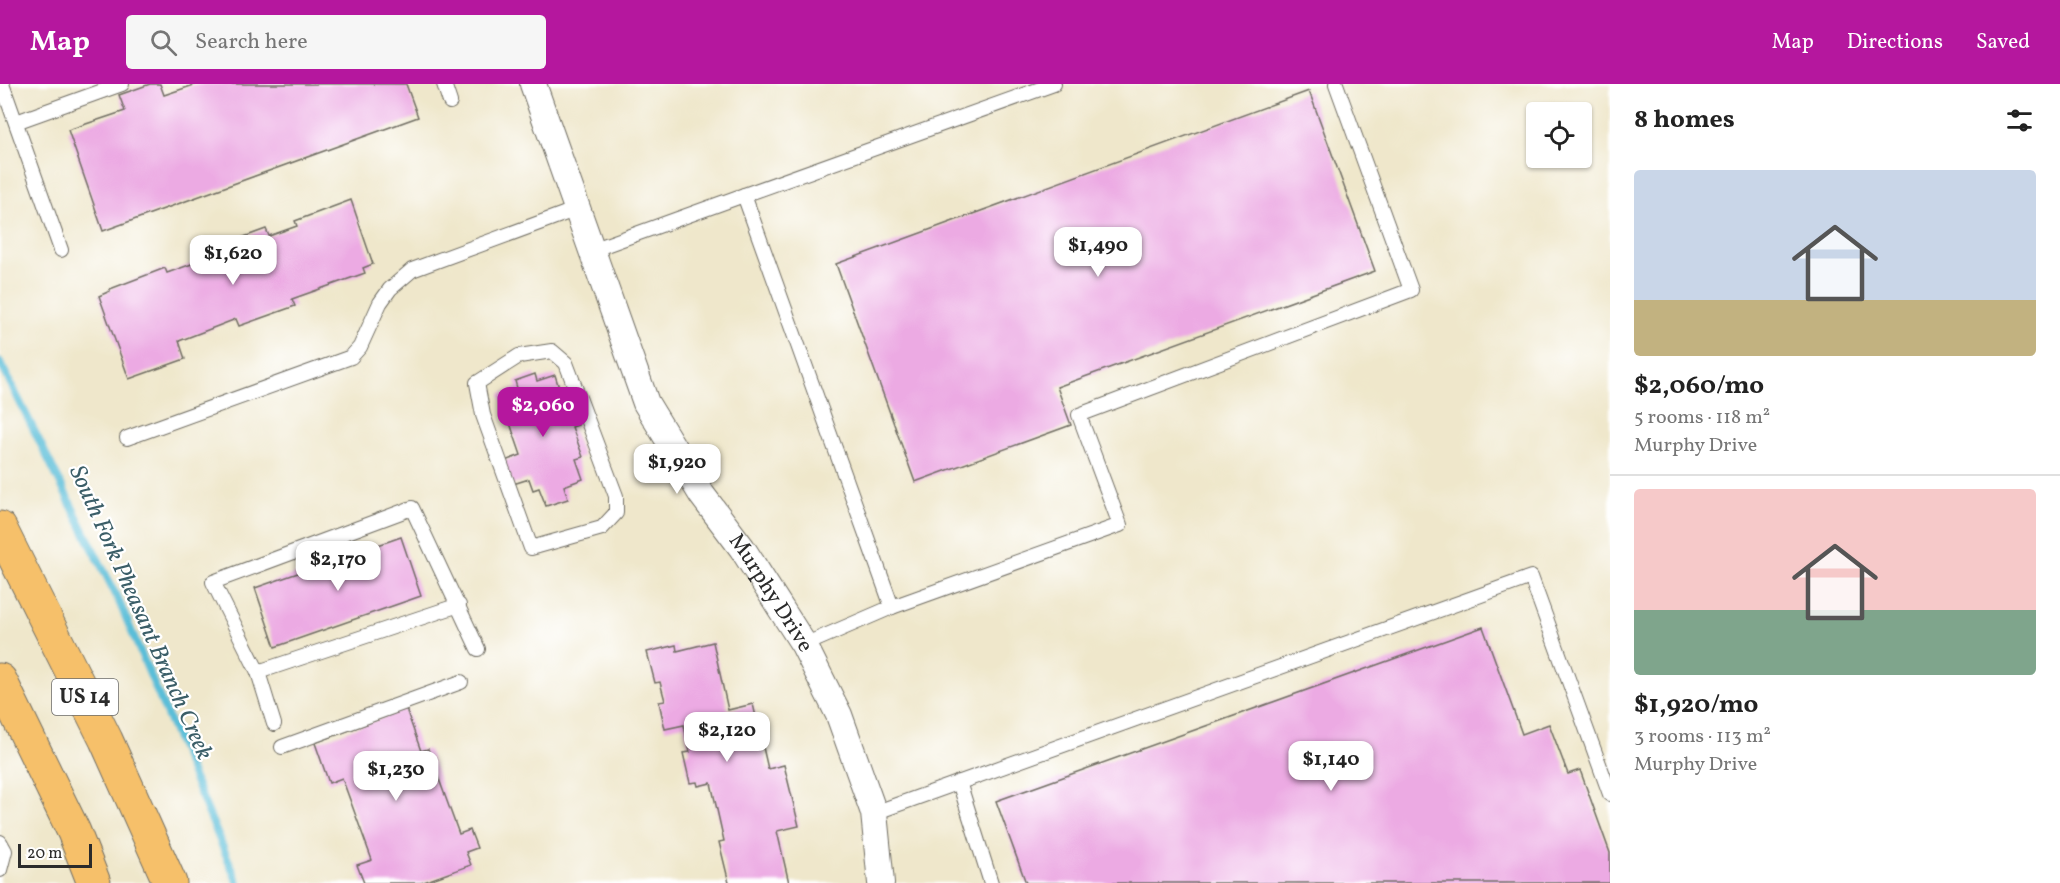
<!DOCTYPE html>
<html lang="en">
<head>
<meta charset="utf-8">
<style>
	:root { --surface:#fff; --page:#f6f6f6; --text:#222; --muted:#767676; --line:#e0e0e0; --accent:#b5179e }
	body { margin:0; font-family:Vollkorn,serif; background:var(--page); color:var(--text); height:100vh; display:flex; flex-direction:column; font-size:22px; white-space:nowrap }
	* { box-sizing:border-box; margin:0 }
	p { font-size:20px; color:var(--muted) }
	.icon { flex:none; width:33px; height:33px; fill:none; stroke:currentColor; stroke-width:2; stroke-linecap:round; stroke-linejoin:round }
	.map { position:relative; flex:1; overflow:hidden }
	.panel { display:flex; flex-direction:column; background:var(--surface); width:450px }
	.panel>* { flex:none }
	.controls { position:absolute; left:1526px; top:18px; display:grid; gap:12px }
	.controls a { display:grid; place-items:center; width:66px; height:66px; border-radius:6px; background:var(--surface); box-shadow:0 2px 4px #0004; font-size:30px }
	.scale { position:absolute; left:18px; bottom:15px; width:74px; box-sizing:border-box; padding-left:6px; border:3px solid #2b2b2b; border-top:0; font-size:16px; line-height:21px; white-space:nowrap; color:#2b2b2b; -webkit-text-stroke:4px #fff; paint-order:stroke }
	.price { position:absolute; translate:-50% -51px; padding:0 14px; border-radius:12px; background:#fff; color:#222; font-size:20px; line-height:39px; filter:drop-shadow(0 2px 3px #0008) }
	.price::after { content:''; position:absolute; left:50%; top:36px; width:18px; height:14px; margin-left:-9px; background:inherit; clip-path:polygon(0 0,100% 0,50% 100%) }
	.price.active { background:var(--accent); color:#fff }
	ul { padding:0; list-style:none }
	li { display:grid; align-content:center; gap:12px; height:318px; padding:0 24px }
	li+li { border-top:2px solid var(--line) }
	li span { display:grid; place-items:center; height:186px; border-radius:6px; color:#555 }
	li>.icon { margin-inline-start:auto }
	span .icon { width:108px; height:108px; fill:#fffc; stroke-width:1 }
	li b { font-size:26px }
	h2 { display:flex; justify-content:space-between; align-items:center; height:72px; padding:0 24px; font-size:26px }
	header { display:flex; align-items:center; gap:36px; box-sizing:border-box; height:84px; padding:0 30px; background:var(--accent); color:#fff }
	header strong { font-size:28px }
	nav { display:flex; gap:33px; margin-inline-start:auto; font-size:21px }
	.search { width:420px; height:54px; background:var(--page); display:flex; align-items:center; gap:15px; box-sizing:border-box; padding:0 21px; border-radius:6px; color:var(--muted); font-size:22px }
	main { display:flex; flex:1; min-height:0 }
	.map>svg:first-child { display:block }
</style>
</head>
<body>
<header>
<strong>Map</strong>
<div class="search"><svg class="icon" aria-label="search" viewBox="0 0 24 24"><circle cx="10" cy="10" r="6"/><path d="M15 15l6 6"/></svg>Search here</div>
<nav><a>Map</a><a>Directions</a><a>Saved</a></nav>
</header>
<main>
<div class="map">
<svg width="1610" height="799" viewBox="0 0 1610 799">
	<rect width="100%" height="100%" fill="#fff"/>
	<filter id="ink" filterUnits="userSpaceOnUse"><feTurbulence type="fractalNoise" baseFrequency=".0167" numOctaves="2"/><feDisplacementMap in="SourceGraphic" scale="12" xChannelSelector="R" yChannelSelector="G"/><feConvolveMatrix kernelMatrix="1 2 1 2 8 2 1 2 1" color-interpolation-filters="sRGB"/></filter>
	<filter id="wash" filterUnits="userSpaceOnUse"><feTurbulence type="fractalNoise" baseFrequency=".008" numOctaves="4" result="noise"/><feDisplacementMap in="SourceGraphic" scale="24" xChannelSelector="R" yChannelSelector="G"/><feGaussianBlur stdDeviation="1.35" result="paint"/><feColorMatrix in="noise" values="0 0 0 0 0 0 0 0 0 0 0 0 0 0 0 0 0 1.4 0 .05"/><feComposite in="paint" operator="in"/></filter>
	<g filter="url(#wash)">
		<rect width="100%" height="100%" fill="#efe7cb"/>
		<g fill="none" stroke-linecap="round" stroke-linejoin="round">
			<!-- stream -->
			<polyline stroke="#5abed8" stroke-width="8" points="0,278 118,515 238,799"/>
		</g>
		<g id="blocks">
			<!-- building -->
			<g fill="#ecaae3">
				<polygon points="150,0 160,0 164,11 197,0 406,0 418,33 103,147 68,46 125,27 119,11"/>
				<polygon points="1309,7 1375,187 1057,303 1071,341 915,398 836,180"/>
				<polygon points="351,116 373,180 363,184 365,189 292,215 295,222 239,242 236,235 179,257 185,275 129,295 99,212 110,207 110,205 165,184 167,189 211,173 208,166 266,145 269,152 297,142 295,137"/>
				<polygon points="535,290 537,297 555,291 564,320 570,318 578,341 572,343 583,373 576,375 583,395 564,402 568,415 546,422 539,404 533,406 529,395 510,401 502,378 521,371 500,310 517,304 515,297"/>
				<polygon points="401,453 421,512 275,563 255,504"/>
				<polygon points="1483,543 1522,650 1549,640 1568,690 1580,686 1610,769 1610,799 1026,799 996,717"/>
				<polygon points="713,558 728,626 753,620 768,685 784,681 799,742 777,747 789,799 729,799 719,758 724,757 711,699 698,702 697,698 690,699 683,669 690,668 684,641 665,645 659,618 665,617 660,598 655,599 647,568 676,561 677,567"/>
				<polygon points="406,625 421,667 428,665 459,750 470,746 477,764 466,768 471,781 421,799 364,799 357,781 372,776 342,694 329,699 315,659"/>
			</g>
		</g>
	</g>
	<g filter="url(#ink)">
		<use href="#blocks" fill-opacity="0" stroke="#706d63" stroke-width="1.5"/>
		<g fill="none" stroke-linecap="round" stroke-linejoin="round">
			<defs>
				<g id="service">
					<polyline points="2,0 61,166"/>
					<polyline points="444,0 450,18"/>
					<polyline points="1054,0 744,111 892,523 1120,441 1079,331 1411,206 1336,0"/>
					<polyline points="16,38 122,0"/>
					<polyline points="592,166 744,111"/>
					<polygon points="552,267 566,279 616,412 616,429 602,444 531,464 483,331 477,299 519,272"/>
					<polyline points="127,354 351,273 360,263 380,219 390,205 412,186 577,125"/>
					<polyline points="804,561 892,523"/>
					<polyline points="258,588 459,521"/>
					<polyline points="274,640 258,588 213,498 412,424 478,565"/>
					<polyline points="282,663 461,598"/>
					<polyline points="959,698 991,799"/>
					<polyline points="874,729 1531,493 1610,710"/>
					<polyline points="0,758 5,767 0,786"/>
				</g>
				<g id="minor">
					<path id="s1" d="M533,0L646,319L702,411L742,464L804,561L839,631L874,729L881,799"/>
				</g>
				<g id="primary">
					<polyline points="0,444 106,656 170,799"/>
					<polyline points="0,596 74,748 94,799"/>
				</g>
			</defs>
			<!-- service casing -->
			<use href="#service" stroke="#706d63" stroke-width="16"/>
			<!-- minor casing -->
			<use href="#minor" stroke="#706d63" stroke-width="28"/>
			<!-- primary casing -->
			<use href="#primary" stroke="#706d63" stroke-width="35"/>
			<!-- service -->
			<use href="#service" stroke="#fff" stroke-width="14"/>
			<!-- minor -->
			<use href="#minor" stroke="#fff" stroke-width="26"/>
			<!-- primary -->
			<use href="#primary" stroke="#f6c06b" stroke-width="33"/>
		</g>
	</g>
	<g text-anchor="middle" dominant-baseline="central" stroke-width="4.5" stroke-linejoin="round" paint-order="stroke">
		<!-- shield labels -->
		<rect fill="#fff" stroke="#6b6b6b" stroke-width="1.5" x="52" y="595" width="66" height="36" rx="4.5"/>
		<g font-size="21" font-weight="bold" fill="#2b2b2b">
			<text x="85" y="613">US 14</text>
		</g>
		<!-- street labels -->
		<g font-size="22" fill="#2b2b2b" stroke="#fff">
			<text stroke="none"><textPath href="#s1" startOffset="566">Murphy Drive</textPath></text>
		</g>
		<!-- water labels -->
		<g font-size="24" font-style="italic" fill="#3b5e68" stroke="#fff">
			<text transform="translate(140 529) rotate(66)">South Fork Pheasant Branch Creek</text>
		</g>
	</g>
</svg>
<div class="controls">
<a><svg class="icon" aria-label="locate" viewBox="0 0 24 24"><circle cx="12" cy="12" r="6"/><path d="M12 2v4M12 18v4M2 12h4M18 12h4"/></svg></a>
</div>
<div class="scale">20 m</div>
<b class="price" style="left:1098px;top:194px">$1,490</b>
<b class="price" style="left:233px;top:202px">$1,620</b>
<b class="price active" style="left:543px;top:354px">$2,060</b>
<b class="price" style="left:677px;top:411px">$1,920</b>
<b class="price" style="left:338px;top:508px">$2,170</b>
<b class="price" style="left:727px;top:679px">$2,120</b>
<b class="price" style="left:1331px;top:708px">$1,140</b>
<b class="price" style="left:396px;top:718px">$1,230</b>
</div>
<section class="panel">
<h2>8 homes<svg class="icon" aria-label="filters" viewBox="0 0 24 24"><path d="M4 7h16M4 17h16"/><circle cx="9" cy="7" r="2"/><circle cx="15" cy="17" r="2"/></svg></h2>
<ul>
<li><span style="background:linear-gradient(#c9d6e8 70%,#c2b280 0)"><svg class="icon" aria-label="home" viewBox="0 0 24 24"><path d="M3 11l9-7 9 7M6 9v11h12V9"/></svg></span><div><b>$2,060/mo</b><p>5 rooms · 118 m²</p><p>Murphy Drive</p></div></li>
<li><span style="background:linear-gradient(#f6c9c9 65%,#7fa58c 0)"><svg class="icon" aria-label="home" viewBox="0 0 24 24"><path d="M3 11l9-7 9 7M6 9v11h12V9"/></svg></span><div><b>$1,920/mo</b><p>3 rooms · 113 m²</p><p>Murphy Drive</p></div></li>
</ul>
</section>
</main>
</body>
</html>
